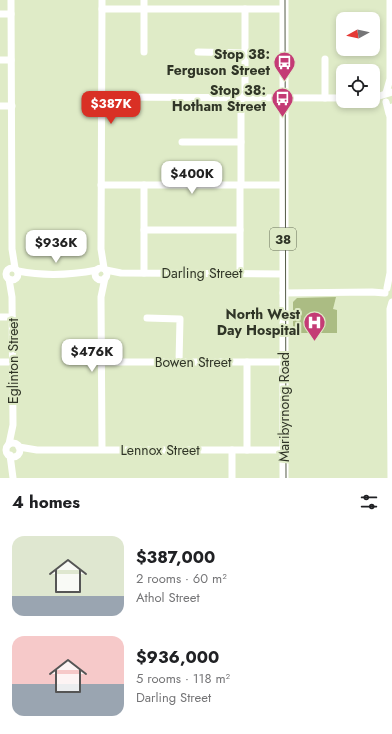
<!DOCTYPE html>
<html lang="en">
<head>
<meta charset="utf-8">
<style>
	:root { --surface:#fff; --page:#f6f6f6; --text:#202124; --muted:#757577; --accent:#d93025 }
	body { margin:0; font-family:Jost,sans-serif; background:var(--page); color:var(--text); height:100vh; display:flex; flex-direction:column; font-size:15px; white-space:nowrap }
	* { box-sizing:border-box; margin:0 }
	p { font-size:13px; color:var(--muted) }
	.icon { flex:none; width:22px; height:22px; fill:none; stroke:currentColor; stroke-width:2; stroke-linecap:round; stroke-linejoin:round }
	.map { position:relative; height:478px; overflow:hidden }
	.panel { display:flex; flex-direction:column; background:var(--surface); flex:1 }
	.panel>* { flex:none }
	.needle { width:26px; rotate:262deg }
	.fabs { position:absolute; left:336px; top:12px; display:grid; gap:8px }
	.fabs a { display:grid; place-items:center; width:44px; height:44px; border-radius:8px; background:var(--surface); box-shadow:0 2px 6px #0003; font-size:20px }
	.price { position:absolute; translate:-50% -34px; padding:0 9px; border-radius:8px; background:#fff; color:#222; font-size:13px; line-height:26px; filter:drop-shadow(0 1px 2px #0008) }
	.price::after { content:''; position:absolute; left:50%; top:24px; width:12px; height:9px; margin-left:-6px; background:inherit; clip-path:polygon(0 0,100% 0,50% 100%) }
	.price.selected { background:var(--accent); color:#fff }
	ul { padding:0; list-style:none }
	li { display:flex; align-items:center; gap:12px; height:100px; padding:0 12px }
	li span { display:grid; place-items:center; flex:none; width:112px; height:80px; border-radius:12px; color:#555 }
	li>.icon { margin-inline-start:auto }
	span .icon { width:48px; height:48px; fill:#fffc; stroke-width:1 }
	li b { font-size:17px }
	h2 { display:flex; justify-content:space-between; align-items:center; height:48px; padding:0 12px; font-size:17px }
	.map>svg:first-child { display:block }
</style>
</head>
<body>
<div class="map">
<svg width="392" height="478" viewBox="0 0 392 478">
	<rect width="100%" height="100%" fill="#dfebc7"/>
	<!-- green -->
	<polygon fill="#abbc83" points="336,297 333,309 337,310 337,333 293,333 293,302 297,298"/>
	<g fill="none" stroke-linecap="round" stroke-linejoin="round">
		<!-- minor -->
		<g stroke="#fff" stroke-width="7">
			<polyline points="11,0 12,249 15,268"/>
			<polyline points="102,0 101,249 104,268"/>
			<polyline points="102,9 284,9"/>
			<polyline points="0,14 11,14"/>
			<polyline points="144,52 144,0"/>
			<polyline points="198,52 245,53"/>
			<polyline points="325,59 325,98"/>
			<polyline points="0,60 11,60"/>
			<polyline points="386,93 390,79 390,0"/>
			<polyline points="101,97 343,98"/>
			<polyline points="241,97 241,185"/>
			<polyline points="245,97 245,9"/>
			<polyline points="373,98 392,92"/>
			<polyline points="386,102 389,114"/>
			<polyline points="0,106 12,106"/>
			<polyline points="182,142 241,142"/>
			<polyline points="101,185 283,185"/>
			<polyline points="144,185 144,273"/>
			<polyline points="144,230 240,230"/>
			<circle cx="12" cy="274" r="6"/>
			<circle cx="101" cy="274" r="6"/>
			<polyline points="106,270 121,273 283,274"/>
			<path d="M18,271C43,276 71,275 97,270"/>
			<polyline points="240,274 240,185"/>
			<polyline points="387,288 390,273 390,116 392,107"/>
			<polyline points="283,293 372,292 385,293"/>
			<polyline points="0,317 12,317"/>
			<polyline points="147,318 180,319 179,362"/>
			<polyline points="0,362 13,362"/>
			<polyline points="102,362 283,362"/>
			<polyline points="247,362 247,450"/>
			<circle cx="13" cy="450" r="7"/>
			<polyline points="9,444 13,425 12,297 9,279"/>
			<polyline points="19,447 37,450 284,450"/>
			<polyline points="102,449 101,297 105,278"/>
			<polyline points="232,450 232,478"/>
			<polyline points="10,455 13,478"/>
			<polyline points="391,478 390,309 392,302"/>
		</g>
		<!-- major -->
		<polyline stroke="#fff" stroke-width="9" points="284,478 284,0"/>
		<!-- tram -->
		<polyline stroke="#545b48" stroke-width="1" points="285,0 286,478"/>
	</g>
	<!-- icons -->
	<defs>
		<symbol id="bus-pin" viewBox="-11 -11 22 30"><path d="M0 17L-7.5 6A9.5 9.5 0 1 1 7.5 6Z" fill="#c43b75" stroke="#dfebc7"/><path d="M-5-6H5V4H4V6H2V4H-2V6H-4V4H-5ZM-3.5-4V0h7V-4ZM-3.5 1.2v1.5H-2V1.2ZM2 1.2v1.5H3.5V1.2Z" fill="#fff"/></symbol>
		<symbol id="hospital-pin" viewBox="-11 -11 22 30"><path d="M0 17L-7.5 6A9.5 9.5 0 1 1 7.5 6Z" fill="#c43b75" stroke="#dfebc7"/><path d="M-5-5h3v3.5h4V-5h3V5h-3V1.5h-4V5h-3Z" fill="#fff"/></symbol>
	</defs>
	<g fill-rule="evenodd">
		<use href="#bus-pin" x="272" y="50" width="25" height="34"/>
		<use href="#bus-pin" x="270" y="86" width="25" height="34"/>
		<use href="#hospital-pin" x="302" y="310" width="25" height="34"/>
	</g>
	<g text-anchor="middle" dominant-baseline="central" stroke-width="4" stroke-linejoin="round" paint-order="stroke">
		<!-- shield labels -->
		<rect fill="#dfebc7" stroke="#646c57" stroke-width="1" x="270" y="228" width="26" height="22" rx="3"/>
		<g font-size="13" font-weight="bold" fill="#303527">
			<text x="283" y="239">38</text>
		</g>
		<!-- poi labels -->
		<g font-size="14" font-weight="bold" fill="#303527" stroke="#dfebc7" text-anchor="end">
			<text x="270" y="54">Stop 38:<tspan x="270" dy="16">Ferguson Street</tspan></text>
			<text x="266" y="90">Stop 38:<tspan x="266" dy="16">Hotham Street</tspan></text>
			<text x="300" y="314">North West<tspan x="300" dy="16">Day Hospital</tspan></text>
		</g>
		<!-- street labels -->
		<g font-size="14" fill="#303527" stroke="#dfebc7">
			<text x="202" y="273">Darling Street</text>
			<text transform="translate(13 361) rotate(-90)">Eglinton Street</text>
			<text x="193" y="362">Bowen Street</text>
			<text transform="translate(284 407) rotate(-90)">Maribyrnong Road</text>
			<text x="160" y="450">Lennox Street</text>
		</g>
	</g>
</svg>
<div class="fabs">
<a><svg class="needle" viewBox="-14 -14 28 28"><path d="M0-13l5 13h-10z" fill="#e53935"/><path d="M0 13l5-13h-10z" fill="#757577"/></svg></a>
<a><svg class="icon" aria-label="locate" viewBox="0 0 24 24"><circle cx="12" cy="12" r="6"/><path d="M12 2v4M12 18v4M2 12h4M18 12h4"/></svg></a>
</div>
<b class="price selected" style="left:111px;top:125px">$387K</b>
<b class="price" style="left:192px;top:195px">$400K</b>
<b class="price" style="left:56px;top:264px">$936K</b>
<b class="price" style="left:92px;top:373px">$476K</b>
</div>
<section class="panel">
<h2>4 homes<svg class="icon" aria-label="filters" viewBox="0 0 24 24"><path d="M4 7h16M4 17h16"/><circle cx="9" cy="7" r="2"/><circle cx="15" cy="17" r="2"/></svg></h2>
<ul>
<li><span style="background:linear-gradient(#dfe7d0 75%,#9aa5b1 0)"><svg class="icon" aria-label="home" viewBox="0 0 24 24"><path d="M3 11l9-7 9 7M6 9v11h12V9"/></svg></span><div><b>$387,000</b><p>2 rooms · 60 m²</p><p>Athol Street</p></div></li>
<li><span style="background:linear-gradient(#f6c9c9 60%,#9aa5b1 0)"><svg class="icon" aria-label="home" viewBox="0 0 24 24"><path d="M3 11l9-7 9 7M6 9v11h12V9"/></svg></span><div><b>$936,000</b><p>5 rooms · 118 m²</p><p>Darling Street</p></div></li>
</ul>
</section>
</body>
</html>
